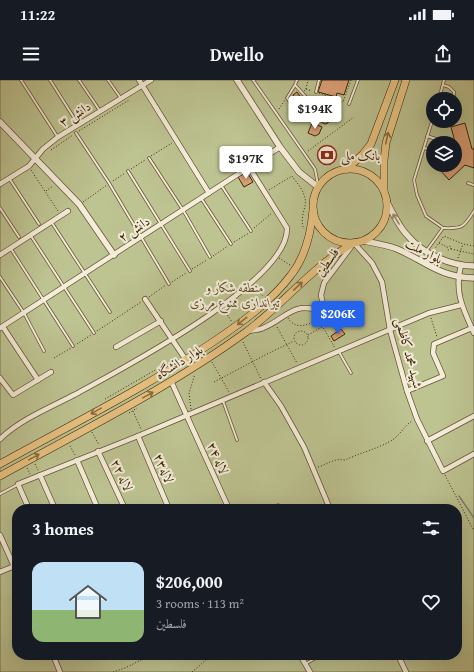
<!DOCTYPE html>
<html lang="en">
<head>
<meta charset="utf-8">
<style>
	:root { --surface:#171b24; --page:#242831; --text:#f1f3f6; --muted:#9ea1a6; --line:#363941; --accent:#2563eb }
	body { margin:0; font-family:"Gentium Book Plus",Amiri,serif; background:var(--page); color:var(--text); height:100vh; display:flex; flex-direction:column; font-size:15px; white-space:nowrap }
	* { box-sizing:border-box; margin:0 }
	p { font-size:13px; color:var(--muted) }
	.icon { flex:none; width:22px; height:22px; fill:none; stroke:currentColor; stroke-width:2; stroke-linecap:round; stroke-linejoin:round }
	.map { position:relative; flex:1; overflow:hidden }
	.sheet { position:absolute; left:12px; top:424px; width:450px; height:156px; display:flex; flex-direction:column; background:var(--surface); border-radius:16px; box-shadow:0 4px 16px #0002 }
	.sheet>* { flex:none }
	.tools { position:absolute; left:426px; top:12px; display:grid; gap:8px }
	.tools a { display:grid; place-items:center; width:36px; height:36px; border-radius:50%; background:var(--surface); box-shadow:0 4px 16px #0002; font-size:20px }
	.price { position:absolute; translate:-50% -34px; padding:0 9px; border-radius:4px; background:#fff; color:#222; font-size:13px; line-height:26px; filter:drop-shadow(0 1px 2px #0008) }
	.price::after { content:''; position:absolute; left:50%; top:24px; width:12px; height:9px; margin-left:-6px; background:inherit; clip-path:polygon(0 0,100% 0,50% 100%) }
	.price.active { background:var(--accent); color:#fff }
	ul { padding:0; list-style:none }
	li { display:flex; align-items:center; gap:12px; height:100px; padding:0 20px }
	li+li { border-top:1px solid var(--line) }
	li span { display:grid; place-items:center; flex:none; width:112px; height:80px; border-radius:12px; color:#555 }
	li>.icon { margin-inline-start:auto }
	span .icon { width:48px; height:48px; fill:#fffc; stroke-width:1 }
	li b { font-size:17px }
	h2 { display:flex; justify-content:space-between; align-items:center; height:48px; padding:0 20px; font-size:17px }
	.status { display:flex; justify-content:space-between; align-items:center; height:28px; padding:0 20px; background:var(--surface); direction:ltr }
	.status svg { height:11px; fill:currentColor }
	header { display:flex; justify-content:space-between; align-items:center; height:52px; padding:0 20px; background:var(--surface); font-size:18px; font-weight:700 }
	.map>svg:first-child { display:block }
</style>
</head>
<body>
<div class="status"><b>11:22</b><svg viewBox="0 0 49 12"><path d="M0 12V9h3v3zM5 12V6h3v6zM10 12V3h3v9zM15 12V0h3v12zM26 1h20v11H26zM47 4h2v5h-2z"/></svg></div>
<header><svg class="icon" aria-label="menu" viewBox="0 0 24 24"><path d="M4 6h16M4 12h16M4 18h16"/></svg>Dwello<svg class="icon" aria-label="share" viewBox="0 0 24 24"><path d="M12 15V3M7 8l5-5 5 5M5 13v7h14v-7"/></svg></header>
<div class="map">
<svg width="474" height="592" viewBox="0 0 474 592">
	<rect width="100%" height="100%" fill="#eee4c5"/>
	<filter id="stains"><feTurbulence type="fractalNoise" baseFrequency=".005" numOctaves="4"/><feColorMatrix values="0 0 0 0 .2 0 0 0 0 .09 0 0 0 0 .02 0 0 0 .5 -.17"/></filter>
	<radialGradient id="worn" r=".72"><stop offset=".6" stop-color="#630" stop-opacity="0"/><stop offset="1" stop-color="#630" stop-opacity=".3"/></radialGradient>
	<!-- green -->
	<path fill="#bdc391" stroke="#7c744c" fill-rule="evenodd" d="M0,0H474V592H0ZM433,19H455V41H433ZM433,63H455V85H433ZM17,429H457V575H17Z"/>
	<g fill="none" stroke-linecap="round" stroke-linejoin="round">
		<!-- stream -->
		<polyline stroke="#768075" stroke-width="1.5" points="459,416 474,438"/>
	</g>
	<!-- building -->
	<g fill="#da9f75" stroke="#3b2508">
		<polygon points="322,0 349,0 344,15 337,13 336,17 318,12"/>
		<polygon points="297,12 310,31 306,34 293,15"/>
		<polygon points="322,28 331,37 328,43 325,44 321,42 315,35 318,29"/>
		<polygon points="312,43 322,47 319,54 315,56 308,53"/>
		<polygon points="465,43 472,69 474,69 474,88 465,85 449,100 440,90 445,85 455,85 455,76 458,73 451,47"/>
		<polygon points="247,92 253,102 244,107 238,97"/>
		<polygon points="329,232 334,240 326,245 324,241 321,244 318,240"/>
		<polygon points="340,237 346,244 343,247 337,239"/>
		<polygon points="341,249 345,254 334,261 331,256"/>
	</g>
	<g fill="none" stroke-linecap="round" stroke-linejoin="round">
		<defs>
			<g id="service">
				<polyline points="21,0 57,56"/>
				<polyline points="50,0 78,44"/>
				<polyline points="79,0 100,31"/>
				<polyline points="108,0 120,17"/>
				<polyline points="253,0 315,89 318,105"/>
				<polyline points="295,5 315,27 303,40 287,18 295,5 297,0"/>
				<polyline points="443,5 449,7 454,12 454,16 452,19"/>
				<polyline points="316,12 319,0"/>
				<polyline points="439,19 444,0"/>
				<polyline points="349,24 358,0"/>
				<polyline points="76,53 109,103 169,204"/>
				<polyline points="427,56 436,59 440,63"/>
				<polyline points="424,68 433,70"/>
				<polyline points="149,78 183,130 210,177"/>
				<polyline points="128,91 190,191"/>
				<polyline points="9,98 39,144"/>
				<polyline points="468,103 474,105"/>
				<polyline points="221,105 251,151"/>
				<polyline points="201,118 231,164"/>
				<polyline points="0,128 19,157"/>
				<polyline points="52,143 110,232"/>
				<path d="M443,148C463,149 464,147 474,131"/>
				<polyline points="31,156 94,253"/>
				<polyline points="11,169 73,266"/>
				<polyline points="427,170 443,148 426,136 417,115 414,100 433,38"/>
				<polyline points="0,197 24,233 44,271"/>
				<polyline points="339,272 351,293"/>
				<polyline points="223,321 237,360"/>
				<polyline points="0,414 17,405"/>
				<polyline points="268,429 278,425"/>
				<polyline points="307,583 321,575"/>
			</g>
			<g id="minor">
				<polyline points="139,0 209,113"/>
				<polyline points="0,104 29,86 43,69 58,57 151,0"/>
				<polyline points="0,175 68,131"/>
				<path d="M461,185C454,212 463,229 474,253"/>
				<polyline points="145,219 186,280"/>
				<polyline points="3,247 38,300"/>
				<polyline points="0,248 280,67"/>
				<path d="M248,251C253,250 259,250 263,248C284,240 292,222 317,230L323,225L321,215L324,203L354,163L372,183L382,202L390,250L407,311L417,339L443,391L474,374"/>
				<polyline points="116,267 161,241"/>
				<polyline points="0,298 13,315 51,292"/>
				<polyline points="171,301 229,429"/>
				<polyline points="264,302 281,326 304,367 330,429"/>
				<polyline points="407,311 443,296 433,273 434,264 472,248"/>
				<polyline points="138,356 169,429"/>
				<path d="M0,359C21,339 51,327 76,314C121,289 289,202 287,148L249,87"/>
				<polyline points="427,361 474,336"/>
				<polyline points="98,371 125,429"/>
				<polyline points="77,380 98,429"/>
				<polyline points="40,395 55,429"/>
				<polyline points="29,429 18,404 138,356 429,233 461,225"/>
				<polyline points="0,455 17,493"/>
				<polyline points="0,492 17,485"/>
				<polyline points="53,575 60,592"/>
				<polyline points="300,575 310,592"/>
				<polyline points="398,575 406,592"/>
			</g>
			<g id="tertiary">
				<polyline points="237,0 280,67 299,92 318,107"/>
				<polyline points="0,42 79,124 114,175"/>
				<path d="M387,122C393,134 399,147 408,156C423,174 451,186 474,186"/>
				<path d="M364,161C375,163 387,165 397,169C427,182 439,197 474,198"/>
			</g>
			<g id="primary">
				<polyline points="347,89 363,74 371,64 395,0"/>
				<circle cx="350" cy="126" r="37"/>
				<polyline points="384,111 384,80 386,63 406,0"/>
				<path d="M0,384C72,344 145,308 213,262C241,243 271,222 291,195C306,176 311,153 313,130"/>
				<path d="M0,396C83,350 169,308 246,252C284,224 312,186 354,163"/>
			</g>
		</defs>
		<!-- service casing -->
		<use href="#service" stroke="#685537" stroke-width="3.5"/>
		<!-- minor casing -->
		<use href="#minor" stroke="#685537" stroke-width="6"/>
		<!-- tertiary casing -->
		<use href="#tertiary" stroke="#685537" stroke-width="7"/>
		<!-- primary casing -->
		<use href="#primary" stroke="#3b2508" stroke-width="8"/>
		<!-- path -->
		<g stroke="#3b2508" stroke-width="1" stroke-dasharray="1 2" stroke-linecap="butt">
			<polyline points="306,9 308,0"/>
			<polyline points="304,11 306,9 312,11"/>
			<polyline points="319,13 343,22 351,0"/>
			<polyline points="279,29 285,20"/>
			<polyline points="79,51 129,20"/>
			<polyline points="446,63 451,62"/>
			<polyline points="51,70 73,55"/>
			<polyline points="308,71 354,37"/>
			<polyline points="151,76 172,63"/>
			<polyline points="131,89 145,80"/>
			<polyline points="31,90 58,131"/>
			<path d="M292,96C296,102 302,108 304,115C309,126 298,137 304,149"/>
			<polyline points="113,101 125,93"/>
			<polyline points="269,110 292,96"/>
			<polyline points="46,111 53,106"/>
			<polyline points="83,122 107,105"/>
			<polyline points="254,148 272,133"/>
			<polyline points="234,162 249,153"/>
			<polyline points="439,163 447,167"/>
			<circle cx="449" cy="168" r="2"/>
			<polyline points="451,169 474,174"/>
			<polyline points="434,170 444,156 463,164 474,166"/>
			<polyline points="213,176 228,166"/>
			<polyline points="279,178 290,185"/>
			<polyline points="458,178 463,164"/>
			<polyline points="192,189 207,180"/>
			<polyline points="172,202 186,193"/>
			<polyline points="254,207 263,216"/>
			<polyline points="149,217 166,205"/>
			<polyline points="224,230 232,242"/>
			<polyline points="316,235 335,268"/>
			<path d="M288,238C294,247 302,247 311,243L315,237"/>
			<polyline points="431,238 437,257"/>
			<polyline points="277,247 297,283"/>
			<circle cx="301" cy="258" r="7"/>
			<polyline points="97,251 141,222"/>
			<polyline points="308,255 322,247"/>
			<polyline points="243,262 261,299"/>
			<polyline points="77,264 91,255"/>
			<polyline points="54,278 71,268"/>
			<polyline points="212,282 229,312"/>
			<polyline points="214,302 267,274 294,261"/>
			<polyline points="105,319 164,285"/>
			<polyline points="191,329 189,313 195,294"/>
			<polyline points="133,331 141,349"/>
			<polyline points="129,333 137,328"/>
			<polyline points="92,352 99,365"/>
			<polyline points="70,366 75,375"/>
			<polyline points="35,384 38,390"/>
			<path d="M318,387C328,384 334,378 345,380C360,373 376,369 389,362C399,357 405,345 412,341"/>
			<polyline points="27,388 30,394"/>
			<polyline points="445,395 474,451"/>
			<polyline points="248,575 250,578 258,575"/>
			<polyline points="113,592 125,588 151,575"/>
			<polyline points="192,592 212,575"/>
		</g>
		<!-- service -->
		<use href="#service" stroke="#f4edd9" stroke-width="2"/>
		<!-- minor -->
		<use href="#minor" stroke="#f4edd9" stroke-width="4.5"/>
		<!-- tertiary -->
		<use href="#tertiary" stroke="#f4edd9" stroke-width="5.5"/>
		<!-- primary -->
		<use href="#primary" stroke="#e7c282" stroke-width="7"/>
	</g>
	<!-- one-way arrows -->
	<defs><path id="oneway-shaft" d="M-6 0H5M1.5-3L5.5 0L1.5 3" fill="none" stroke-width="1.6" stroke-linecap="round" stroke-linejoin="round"/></defs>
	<g stroke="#886c3f">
		<use href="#oneway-shaft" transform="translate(387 58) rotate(-78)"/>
		<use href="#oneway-shaft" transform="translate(298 206) rotate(-44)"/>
		<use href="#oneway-shaft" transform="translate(242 241) rotate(142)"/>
		<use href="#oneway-shaft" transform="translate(148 315) rotate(-29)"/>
		<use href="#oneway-shaft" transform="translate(96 331) rotate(151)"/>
		<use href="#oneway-shaft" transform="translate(34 377) rotate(-29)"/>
	</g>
	<use stroke="#988970" href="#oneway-shaft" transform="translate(396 139) rotate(-121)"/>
	<!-- icons -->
	<defs>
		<symbol id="bank-ring" viewBox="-11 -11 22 22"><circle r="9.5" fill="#f4edd9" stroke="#8f2418" stroke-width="1.5"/><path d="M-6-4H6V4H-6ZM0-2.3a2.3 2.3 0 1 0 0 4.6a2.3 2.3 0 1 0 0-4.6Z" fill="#8f2418"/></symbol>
	</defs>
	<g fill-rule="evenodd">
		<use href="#bank-ring" x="316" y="64" width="22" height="22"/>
	</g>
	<g text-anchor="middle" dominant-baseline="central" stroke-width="4" stroke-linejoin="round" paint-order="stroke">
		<!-- street labels -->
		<g font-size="13" fill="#3b2508" stroke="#f4edd9">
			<text transform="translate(75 34) rotate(-32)">دانش ۳</text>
			<text transform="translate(134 149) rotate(-33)">دانش ۲</text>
			<text transform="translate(424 171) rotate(27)">بلوار ملت</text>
			<text transform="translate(327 182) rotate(-55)">فلسطین</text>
			<text transform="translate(409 273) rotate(75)">شهید محمد کاظمی</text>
			<text transform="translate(179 282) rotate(-32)">بلوار دانشگاه</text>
			<text transform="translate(218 378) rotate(66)">لاله ۲۴</text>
			<text transform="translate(164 388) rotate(67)">لاله۲۳</text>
			<text transform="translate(122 395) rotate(65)">لاله ۲۲</text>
		</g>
		<!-- poi labels -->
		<g font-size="13" fill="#3b2508" stroke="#f4edd9" text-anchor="start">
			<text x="341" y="75">بانک ملی</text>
		</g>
		<!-- park labels -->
		<g font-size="13" font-style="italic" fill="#5c4c2a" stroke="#f4edd9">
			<text x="235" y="207">منطقه شکار و<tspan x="235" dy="15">تیراندازی ممنوع مرزی</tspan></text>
		</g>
	</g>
	<rect width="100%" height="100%" filter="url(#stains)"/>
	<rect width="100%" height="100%" fill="url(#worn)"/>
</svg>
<div class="tools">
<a><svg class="icon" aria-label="locate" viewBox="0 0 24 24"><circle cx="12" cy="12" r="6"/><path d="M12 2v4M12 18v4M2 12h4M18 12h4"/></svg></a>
<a><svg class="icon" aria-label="layers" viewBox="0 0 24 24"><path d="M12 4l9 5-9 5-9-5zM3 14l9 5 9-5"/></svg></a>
</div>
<b class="price" style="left:315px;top:50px">$194K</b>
<b class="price" style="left:246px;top:100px">$197K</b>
<b class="price active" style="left:338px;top:255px">$206K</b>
<section class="sheet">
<h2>3 homes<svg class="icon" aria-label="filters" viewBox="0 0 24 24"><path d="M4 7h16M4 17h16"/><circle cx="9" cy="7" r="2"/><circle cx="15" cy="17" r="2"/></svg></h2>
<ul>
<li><span style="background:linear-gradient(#bfe0f5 60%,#8fb573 0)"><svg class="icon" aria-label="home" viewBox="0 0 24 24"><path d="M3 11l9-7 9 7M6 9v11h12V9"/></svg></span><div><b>$206,000</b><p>3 rooms · 113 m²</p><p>فلسطین</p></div><svg class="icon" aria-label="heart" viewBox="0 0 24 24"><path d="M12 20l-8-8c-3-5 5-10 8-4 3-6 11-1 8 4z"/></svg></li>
</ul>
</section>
</div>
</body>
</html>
